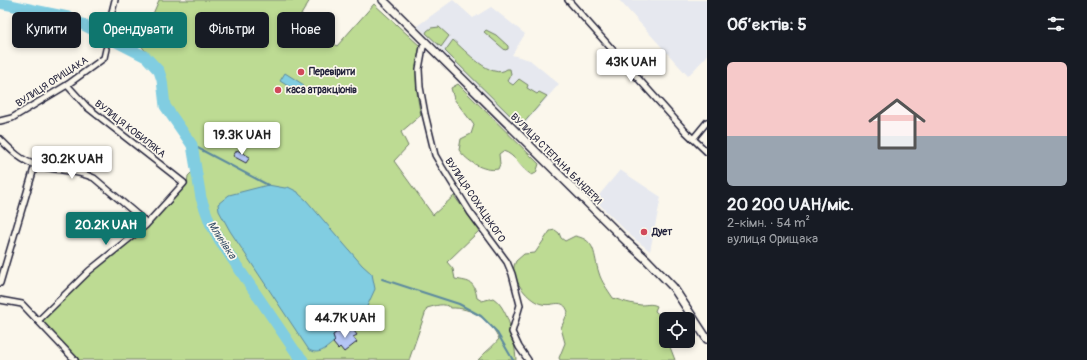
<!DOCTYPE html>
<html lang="uk">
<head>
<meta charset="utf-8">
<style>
	:root { --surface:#171b24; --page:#242831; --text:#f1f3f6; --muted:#9ea1a6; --accent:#0f766e }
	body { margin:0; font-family:Pangolin,sans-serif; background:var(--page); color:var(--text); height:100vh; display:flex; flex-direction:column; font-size:15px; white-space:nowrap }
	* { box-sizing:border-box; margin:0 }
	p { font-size:13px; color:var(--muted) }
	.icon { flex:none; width:22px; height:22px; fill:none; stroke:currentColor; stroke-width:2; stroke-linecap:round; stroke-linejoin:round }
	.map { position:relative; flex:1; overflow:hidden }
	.panel { display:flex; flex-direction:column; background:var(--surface); width:380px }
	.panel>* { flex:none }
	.guide { position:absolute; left:12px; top:12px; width:380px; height:36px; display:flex; gap:8px }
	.controls { position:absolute; left:659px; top:312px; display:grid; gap:8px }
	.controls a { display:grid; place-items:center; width:36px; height:36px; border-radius:6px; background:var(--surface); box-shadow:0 2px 6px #0003; font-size:20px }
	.price { position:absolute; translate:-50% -34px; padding:0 9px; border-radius:4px; background:#fff; color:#222; font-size:13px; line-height:26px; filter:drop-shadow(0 1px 2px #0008) }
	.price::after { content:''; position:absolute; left:50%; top:24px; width:12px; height:9px; margin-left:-6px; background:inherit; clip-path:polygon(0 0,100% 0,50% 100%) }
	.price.selected { background:var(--accent); color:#fff }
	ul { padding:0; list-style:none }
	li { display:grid; align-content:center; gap:8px; height:212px; padding:0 20px }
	li span { display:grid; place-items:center; height:124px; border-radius:6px; color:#555 }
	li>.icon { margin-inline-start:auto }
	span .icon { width:72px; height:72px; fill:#fffc; stroke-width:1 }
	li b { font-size:17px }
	h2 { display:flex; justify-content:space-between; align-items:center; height:48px; padding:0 20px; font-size:17px }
	.tag { padding:0 14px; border-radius:6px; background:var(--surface); box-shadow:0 2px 6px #0003; font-size:14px; line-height:36px }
	.tag.selected { background:var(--accent); color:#fff }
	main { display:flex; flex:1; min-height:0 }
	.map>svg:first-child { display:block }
</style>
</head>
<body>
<main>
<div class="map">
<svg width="707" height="360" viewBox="0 0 707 360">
	<rect width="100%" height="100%" fill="#fbf7ec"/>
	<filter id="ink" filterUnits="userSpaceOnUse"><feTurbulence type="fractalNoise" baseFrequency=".025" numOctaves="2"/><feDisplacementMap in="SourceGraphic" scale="8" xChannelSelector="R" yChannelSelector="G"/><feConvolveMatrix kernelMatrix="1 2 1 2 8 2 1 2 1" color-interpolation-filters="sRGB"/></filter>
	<g filter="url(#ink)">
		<!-- built -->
		<g fill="#e6e8ef">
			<polygon points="453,0 473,18 491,7 525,34 512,55 530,60 559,84 521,128 417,26"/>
			<polygon points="619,0 707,0 707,56 688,76"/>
			<polygon points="620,170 661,197 650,251 631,236 595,200"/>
		</g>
		<!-- green -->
		<g fill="#bddb93" stroke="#707e67">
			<path d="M159,0H310L299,18L337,46L374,4L420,46C415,71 415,90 421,115L401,132L408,146L394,161L433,215L454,196L480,230L447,262L453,269L455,279C471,282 474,281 477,298L482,301L493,298C509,308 515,343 516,360H478C485,352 493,347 499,339C491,320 471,307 451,308C444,302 435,306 427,308L409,360H79L42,321L92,271L151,224L187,184L188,176L193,171L190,137L168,105L162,73L140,44Z"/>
			<polygon points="439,27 449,36 441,47 426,33 427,31 431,28"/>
			<polygon points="486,30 496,35 508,46 508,49 505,50 484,32"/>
			<path d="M453,40C465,50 492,81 507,69H510L511,74L507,81L513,85L519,79L528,85L527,88L537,94L539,92L547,96L521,126L445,51Z"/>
			<path d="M458,84L539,164L536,173L532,175C521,169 515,154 503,151L499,154L500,164L498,169C483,172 467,161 459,150L461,139L471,134L474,125L454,99L451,88Z"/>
			<path d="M555,230L559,233L561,238L565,241L575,236C597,240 593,255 599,273C601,281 608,290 613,298C622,301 631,304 641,305C647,305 651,303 657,306L655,311L666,321V341H672L670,347L675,360H560L559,358L565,343L561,328L568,312C563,297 553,307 542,304C530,302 516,284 514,273C513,269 514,265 516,261L524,254L535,253L550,231Z"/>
		</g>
		<!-- water -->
		<g fill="#81cde1" stroke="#5b899f">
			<polygon points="285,73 304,85 299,93 280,81"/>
			<path d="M268,185L285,188L288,187L298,192L299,194L306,200L362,265L372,274L375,289L358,326L349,330L345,326L333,335L335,341C327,347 320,356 309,350L230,231L219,211L218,204L229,195Z"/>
		</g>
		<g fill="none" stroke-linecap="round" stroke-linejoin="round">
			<!-- stream -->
			<g stroke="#5b899f" stroke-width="2">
				<polyline points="192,145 268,185"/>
				<polyline points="382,279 459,304 481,316 496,331 513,360"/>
			</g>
			<!-- river -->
			<polyline stroke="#81cde1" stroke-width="11" points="0,3 68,17 146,57 159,71 162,80 165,106 192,145 201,198 210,223 220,241 295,351 303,360"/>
		</g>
		<!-- building -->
		<g fill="#b5c6f6" stroke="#22223b">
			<polygon points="237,150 250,157 246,163 233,156"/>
			<polygon points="346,326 349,330 352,328 357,335 353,337 357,342 344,352 340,347 338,349 333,343 335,341 333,335"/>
		</g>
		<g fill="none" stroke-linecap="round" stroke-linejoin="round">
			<defs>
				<g id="minor">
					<polyline points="568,0 686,132 707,152"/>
					<polyline points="108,28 115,0"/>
					<polyline points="426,44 423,47 419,69 420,87 425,114 435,155 442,167 470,212 507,262 512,274 520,305 512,332 519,347 528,360"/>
					<polyline points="0,121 12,118 67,85 104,58 106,49"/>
					<path d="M0,139C10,149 21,161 36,165C55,171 75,169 94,178L147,223"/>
					<polyline points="693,139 707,122"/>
					<polyline points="0,283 35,165"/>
					<polyline points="0,300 22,304 75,360"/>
					<polyline points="38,321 89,271 145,226 184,183 87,107 67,85"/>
				</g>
				<polyline id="secondary" points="383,0 627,242 646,259 673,287 707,339"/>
			</defs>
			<!-- minor casing -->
			<use href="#minor" stroke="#22223b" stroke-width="8"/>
			<!-- secondary casing -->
			<use href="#secondary" stroke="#22223b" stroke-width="10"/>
			<!-- minor -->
			<use href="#minor" stroke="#fbf7ec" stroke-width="5"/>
			<!-- secondary -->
			<use href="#secondary" stroke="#fbf7ec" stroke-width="7"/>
		</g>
	</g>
	<!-- markers -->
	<g fill="#d1495b" stroke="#fbf7ec" stroke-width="1.5">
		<circle cx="301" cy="72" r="4"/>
		<circle cx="278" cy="90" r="4"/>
		<circle cx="644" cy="232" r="4"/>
	</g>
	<g text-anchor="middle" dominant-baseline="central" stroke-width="3.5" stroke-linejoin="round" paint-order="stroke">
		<!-- poi labels -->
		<g font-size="10" font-weight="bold" fill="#22223b" stroke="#fbf7ec" text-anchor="start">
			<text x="309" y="72">Перевірити</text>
			<text x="286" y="90">каса атракціонів</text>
			<text x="652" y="232">Дует</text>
		</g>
		<!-- street labels -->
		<g font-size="10" fill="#22223b" stroke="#fbf7ec">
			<text transform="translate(52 82) rotate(-33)">ВУЛИЦЯ ОРИЩАКА</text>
			<text transform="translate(130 129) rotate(38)">ВУЛИЦЯ КОБИЛЯКА</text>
			<text transform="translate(556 159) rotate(45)">ВУЛИЦЯ СТЕПАНА БАНДЕРИ</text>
			<text transform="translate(475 200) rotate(56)">ВУЛИЦЯ СОХАЦЬКОГО</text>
		</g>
		<!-- water labels -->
		<g font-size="11" font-style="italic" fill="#3e556d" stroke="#fbf7ec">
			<text transform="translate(222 240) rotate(57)">Млинівка</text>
		</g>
	</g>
</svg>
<div class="controls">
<a><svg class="icon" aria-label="locate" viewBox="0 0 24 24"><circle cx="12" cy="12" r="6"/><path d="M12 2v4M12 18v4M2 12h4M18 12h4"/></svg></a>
</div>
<b class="price" style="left:631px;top:83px">43K UAH</b>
<b class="price" style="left:242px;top:156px">19.3K UAH</b>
<b class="price" style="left:72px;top:180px">30.2K UAH</b>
<b class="price selected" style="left:106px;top:246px">20.2K UAH</b>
<b class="price" style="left:345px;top:339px">44.7K UAH</b>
<div class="guide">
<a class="tag">Купити</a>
<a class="tag selected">Орендувати</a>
<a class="tag">Фільтри</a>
<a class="tag">Нове</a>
</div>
</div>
<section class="panel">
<h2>Об’єктів: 5<svg class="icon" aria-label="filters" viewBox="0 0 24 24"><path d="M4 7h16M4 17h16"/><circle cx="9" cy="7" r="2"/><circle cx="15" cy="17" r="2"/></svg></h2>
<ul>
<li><span style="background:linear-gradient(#f6c9c9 60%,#9aa5b1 0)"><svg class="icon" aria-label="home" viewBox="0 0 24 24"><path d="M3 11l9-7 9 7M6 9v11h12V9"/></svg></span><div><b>20 200 UAH/міс.</b><p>2-кімн. · 54 m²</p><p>вулиця Орищака</p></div></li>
</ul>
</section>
</main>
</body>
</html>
